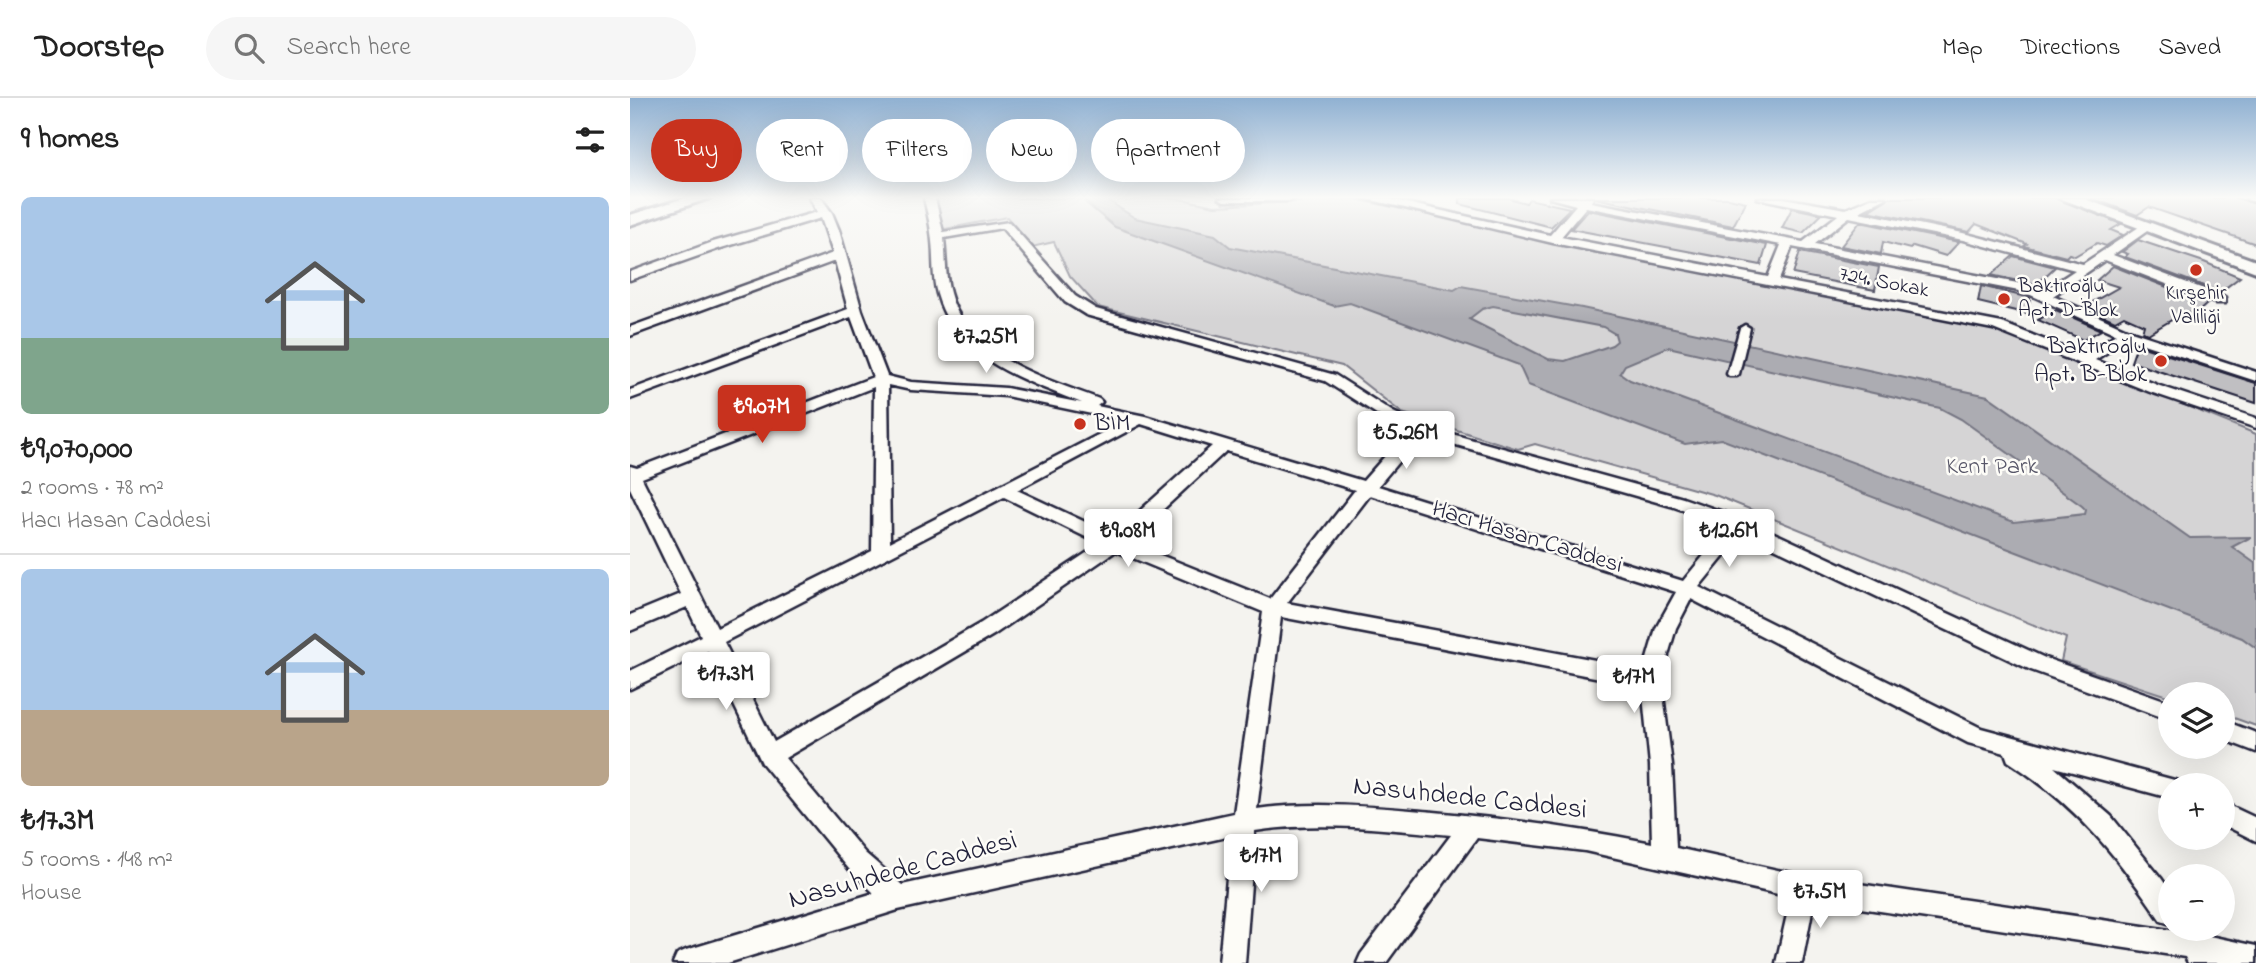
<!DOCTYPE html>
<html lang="en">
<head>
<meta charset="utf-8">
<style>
	:root { --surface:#fff; --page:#f6f6f6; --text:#222; --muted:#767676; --line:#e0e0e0; --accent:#c8321e }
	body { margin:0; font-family:"Indie Flower",sans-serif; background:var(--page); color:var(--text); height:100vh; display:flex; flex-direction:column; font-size:26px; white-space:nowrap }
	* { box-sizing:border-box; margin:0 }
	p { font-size:23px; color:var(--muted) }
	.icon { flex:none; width:38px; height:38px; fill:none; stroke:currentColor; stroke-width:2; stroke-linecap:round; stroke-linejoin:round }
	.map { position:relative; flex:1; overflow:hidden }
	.side { display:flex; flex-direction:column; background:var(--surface); width:630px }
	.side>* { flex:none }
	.guide { position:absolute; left:21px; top:21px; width:665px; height:63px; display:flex; gap:14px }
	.buttons { position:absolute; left:1528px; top:584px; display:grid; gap:14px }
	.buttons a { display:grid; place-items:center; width:77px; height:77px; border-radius:50%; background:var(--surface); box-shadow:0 7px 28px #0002; font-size:35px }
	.price { position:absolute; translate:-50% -60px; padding:0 16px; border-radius:7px; background:#fff; color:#222; font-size:23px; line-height:46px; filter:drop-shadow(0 2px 4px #0008) }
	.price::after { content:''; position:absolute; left:50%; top:42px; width:21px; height:16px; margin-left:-10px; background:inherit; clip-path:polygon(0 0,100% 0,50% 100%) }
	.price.selected { background:var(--accent); color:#fff }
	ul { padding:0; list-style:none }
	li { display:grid; align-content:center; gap:14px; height:371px; padding:0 21px }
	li+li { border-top:2px solid var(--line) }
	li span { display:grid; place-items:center; height:217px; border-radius:10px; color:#555 }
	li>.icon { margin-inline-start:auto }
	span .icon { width:126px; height:126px; fill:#fffc; stroke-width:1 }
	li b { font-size:30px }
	h2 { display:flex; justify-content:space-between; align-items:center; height:84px; padding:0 21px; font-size:30px }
	.chip { padding:0 24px; border-radius:32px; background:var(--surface); box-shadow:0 7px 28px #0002; font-size:24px; line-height:63px }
	.chip.selected { background:var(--accent); color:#fff }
	header { display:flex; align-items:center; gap:42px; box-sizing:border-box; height:98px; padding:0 35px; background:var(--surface); border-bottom:2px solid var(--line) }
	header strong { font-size:33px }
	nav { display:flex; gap:38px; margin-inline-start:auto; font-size:24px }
	.search { width:490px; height:63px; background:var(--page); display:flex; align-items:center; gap:18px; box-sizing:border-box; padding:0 24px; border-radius:38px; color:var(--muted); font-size:26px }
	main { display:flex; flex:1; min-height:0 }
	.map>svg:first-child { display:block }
</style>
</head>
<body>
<header>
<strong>Doorstep</strong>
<div class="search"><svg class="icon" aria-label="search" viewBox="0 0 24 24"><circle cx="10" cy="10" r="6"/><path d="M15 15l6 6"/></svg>Search here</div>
<nav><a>Map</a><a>Directions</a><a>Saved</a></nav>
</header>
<main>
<section class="side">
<h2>9 homes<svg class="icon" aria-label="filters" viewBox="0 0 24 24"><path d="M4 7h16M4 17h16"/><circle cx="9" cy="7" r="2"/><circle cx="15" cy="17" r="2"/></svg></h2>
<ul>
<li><span style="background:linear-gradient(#a9c7e8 65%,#7fa58c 0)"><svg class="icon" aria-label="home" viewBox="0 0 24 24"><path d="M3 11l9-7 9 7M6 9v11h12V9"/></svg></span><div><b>₺9,070,000</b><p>2 rooms · 78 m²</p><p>Hacı Hasan Caddesi</p></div></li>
<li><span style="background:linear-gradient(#a9c7e8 65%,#b9a48a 0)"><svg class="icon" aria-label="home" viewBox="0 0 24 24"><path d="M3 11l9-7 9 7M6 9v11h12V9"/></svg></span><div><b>₺17.3M</b><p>5 rooms · 148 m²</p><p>House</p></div></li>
</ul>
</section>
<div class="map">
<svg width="1626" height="865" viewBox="0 0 1626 865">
	<rect width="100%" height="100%" fill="#f4f3ef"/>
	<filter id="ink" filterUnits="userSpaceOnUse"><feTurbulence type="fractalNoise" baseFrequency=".0143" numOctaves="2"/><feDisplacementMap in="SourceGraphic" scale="14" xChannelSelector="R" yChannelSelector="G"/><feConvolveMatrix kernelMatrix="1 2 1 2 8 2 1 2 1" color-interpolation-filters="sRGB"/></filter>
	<g filter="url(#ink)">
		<!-- green -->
		<polygon fill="#d5d4d5" stroke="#7c7b88" stroke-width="2" points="303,100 546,100 585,108 725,101 989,158 1367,231 1626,336 1626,628 1593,616 1592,597 1540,599 1431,563 1436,540 1085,397 905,346 888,351 772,315 712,268 468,209 440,178 424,144 402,149 377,119 315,131 310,129"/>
		<!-- water -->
		<path fill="#acacb2" stroke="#757582" stroke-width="2" fill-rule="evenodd" d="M450,100H474L505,120L585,137L600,149L824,192L831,188L952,210L1358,298L1560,440L1621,439L1602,449L1626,466V550L1612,540L1091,341L1055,346L898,287L889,267L720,205L704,208L485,129ZM863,208L973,229L985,236L987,243L982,247L935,263L918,261L839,221L852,211ZM1038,249L1310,310L1331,321L1452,408L1456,412L1455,416L1384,424L1000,282L990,275L995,267Z"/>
		<!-- building -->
		<g fill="#c0bfc2" stroke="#22223b" stroke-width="2">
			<polygon points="830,100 878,100 896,105 899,101 940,110 921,129 830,106"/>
			<polygon points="965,100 1099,100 1116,104 1103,128"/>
			<polygon points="1259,100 1427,100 1491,126 1481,132 1493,137 1476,148 1467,145 1445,158 1439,156 1436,159 1394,148 1397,146 1346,126 1339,134 1238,113"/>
			<polygon points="1461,100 1607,100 1626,106 1626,146 1519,109 1507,117"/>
			<polygon points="1162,110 1192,116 1173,135 1152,130"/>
			<polygon points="958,112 1137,147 1131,167 941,131"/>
			<polygon points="1230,124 1329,144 1316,158 1283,148 1280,151 1253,144 1251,156 1211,148"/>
			<polygon points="1508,142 1574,164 1610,179 1590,194 1495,159 1498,156 1492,154"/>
			<polygon points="1170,154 1249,169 1245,192 1163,176"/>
			<polygon points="1383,158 1425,169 1406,187 1361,177"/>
			<polygon points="1483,168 1578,205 1565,217 1555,214 1518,236 1512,234 1514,227 1494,218 1485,223 1454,209 1489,189 1467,182"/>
			<polygon points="1351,188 1400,200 1398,216 1348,204"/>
			<polygon points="1426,212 1471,232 1453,242 1408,222"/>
			<polygon points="1507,247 1626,285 1626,305 1501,264"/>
		</g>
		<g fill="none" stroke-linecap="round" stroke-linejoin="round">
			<defs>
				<polygon id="pedestrian" points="1115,227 1120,230 1109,276 1107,278 1099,278 1097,276 1110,230"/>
				<g id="minor">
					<path d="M180,100H191L202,115L209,132L232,213L257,278L281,284L376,290L452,305C396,283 325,261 307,196C302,179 304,160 302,143C301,128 297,114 294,100H305L313,134L379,124L445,198L466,211L705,277L763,314L793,328L1053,400L1116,422L1415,560L1540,604V622L1401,572L1113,435L1069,489L1351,630L1548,683L1550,688H1540V700L1424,669L1481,718L1531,780L1540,793V826L1531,823C1486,756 1446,707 1378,663L1375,655L1338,645L1061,501L1046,530L1031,581L1042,667L1046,750L1175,778L1540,832L1567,831L1570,836L1626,848V865H1558L1555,859L1184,803L1172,865H1146L1161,799L955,753L847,740L756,865H727L731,856L821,737C754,731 691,723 625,733L615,865H589L601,738L268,812L98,865H43L47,856L56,852L244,795L219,771L132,665L78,553L0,591V573L71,538L57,509L0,533V517L51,496L0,390V368L7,370L243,279L221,219L0,301V292L218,211L205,163L0,238V229L203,155L191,120L91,150L0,182V174L83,144L187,114ZM372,130L435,204L456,217L695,283L753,320L778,332L733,383L515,318L467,308L472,304L469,301C414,280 337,259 320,195C315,177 316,158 314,140ZM258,287L281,292L376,298L495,323L260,444ZM244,289L242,453L87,530L12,380ZM511,326L582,348L483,437L387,392ZM791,337L1041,408L1098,428L1053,483L748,388ZM596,353L725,392L640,501L498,444ZM740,397L1046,494L1026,530L1014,571L657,505ZM374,399L470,446L351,525L144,644L94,544ZM486,453L633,514L604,715L272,787L235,755L155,660L365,536ZM651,519L1012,588L1020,667L1022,745C949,730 878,721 804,714C744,709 687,703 627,711Z"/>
					<polygon points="589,100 665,100 660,103 594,103"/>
					<path d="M733,100H755L920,137L946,107L920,100H963L961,104L1173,144L1208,117L1127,100H1153L1216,111L1241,100H1256L1229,114L1333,135L1453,166L1512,127H1520V131L1483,157L1595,199V205H1585L1475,162L1423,198L1501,233L1626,274V283L1498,241L1465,262L1530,288L1626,320V330L1520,294L1363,231L923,145ZM956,109L1151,147L1138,179L931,139ZM1219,119L1333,142L1445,172L1413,193L1398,187L1185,146ZM1162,149L1394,194L1486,236L1453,257L1372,225L1149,182Z"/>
					<polygon points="1617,100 1626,100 1626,104 1618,102"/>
					<polygon points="1592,622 1626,635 1626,654 1592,641"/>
					<polygon points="1592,704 1626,720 1626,743 1592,726"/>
				</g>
				<g id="secondary">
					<polygon points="55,100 80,100 0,127 0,117"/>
					<polygon points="1429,100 1452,100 1626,163 1626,174"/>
				</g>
			</defs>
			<!-- pedestrian casing -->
			<use href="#pedestrian" stroke="#22223b" stroke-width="5"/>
			<!-- minor casing -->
			<use href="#minor" stroke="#22223b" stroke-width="5"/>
			<!-- secondary casing -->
			<use href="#secondary" stroke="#22223b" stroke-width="6"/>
			<!-- pedestrian -->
			<use href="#pedestrian" fill="#fdfcf7" fill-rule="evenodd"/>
			<!-- minor -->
			<use href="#minor" fill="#fdfcf7" fill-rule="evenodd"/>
			<!-- secondary -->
			<use href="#secondary" fill="#fdfcf7" fill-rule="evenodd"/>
		</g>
	</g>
	<!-- sky -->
	<linearGradient id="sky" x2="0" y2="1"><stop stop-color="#90b1d2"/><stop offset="0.45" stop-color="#fafaf8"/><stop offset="1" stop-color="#fafaf8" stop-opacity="0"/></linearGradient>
	<rect width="1626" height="221" fill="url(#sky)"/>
	<!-- markers -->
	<g fill="#c8321e" stroke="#fdfcf7" stroke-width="2.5">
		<circle cx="1566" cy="172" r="7"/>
		<circle cx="1374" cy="201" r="7"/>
		<circle cx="1531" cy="263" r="7"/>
		<circle cx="450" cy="326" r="7"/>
	</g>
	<g text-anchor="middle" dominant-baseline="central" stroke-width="5" stroke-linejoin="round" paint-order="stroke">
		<!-- far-street labels -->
		<g font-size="21" fill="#22223b" stroke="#fdfcf7">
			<text transform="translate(1254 185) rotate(11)">724. Sokak</text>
		</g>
		<!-- far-poi labels -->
		<g font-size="21" fill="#22223b" stroke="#fdfcf7" text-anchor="start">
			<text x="1388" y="189">Baktıroğlu<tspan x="1388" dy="24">Apt. D-Blok</tspan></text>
			<text x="1566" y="196" text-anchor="middle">Kırşehir<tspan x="1566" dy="24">Valiliği</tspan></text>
		</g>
		<!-- poi labels -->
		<g font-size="24" fill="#22223b" stroke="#fdfcf7" text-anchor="end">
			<text x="1517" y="249">Baktıroğlu<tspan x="1517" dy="28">Apt. B-Blok</tspan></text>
			<text x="464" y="326" text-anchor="start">BİM</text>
		</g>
		<!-- park labels -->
		<g font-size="24" fill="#585769" stroke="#fdfcf7">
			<text x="1362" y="369">Kent Park</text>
		</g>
		<!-- street labels -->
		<g font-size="24" fill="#22223b" stroke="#fdfcf7">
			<text transform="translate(897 440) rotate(17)">Hacı Hasan Caddesi</text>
		</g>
		<!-- near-street labels -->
		<g font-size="28" fill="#22223b" stroke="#fdfcf7">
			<text transform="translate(840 701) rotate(6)">Nasuhdede Caddesi</text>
			<text transform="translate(273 773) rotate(-15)">Nasuhdede Caddesi</text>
		</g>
	</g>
</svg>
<div class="buttons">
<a><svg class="icon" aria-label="layers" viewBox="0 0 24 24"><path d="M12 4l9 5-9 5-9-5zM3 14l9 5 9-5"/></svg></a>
<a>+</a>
<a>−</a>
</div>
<b class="price" style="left:356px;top:277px">₺7.25M</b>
<b class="price selected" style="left:132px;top:347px">₺9.07M</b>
<b class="price" style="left:776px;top:373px">₺5.26M</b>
<b class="price" style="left:498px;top:471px">₺9.08M</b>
<b class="price" style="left:1099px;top:471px">₺12.6M</b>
<b class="price" style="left:96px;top:614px">₺17.3M</b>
<b class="price" style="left:1004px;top:617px">₺17M</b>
<b class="price" style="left:631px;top:796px">₺17M</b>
<b class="price" style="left:1190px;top:832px">₺7.5M</b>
<div class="guide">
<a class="chip selected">Buy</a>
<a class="chip">Rent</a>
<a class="chip">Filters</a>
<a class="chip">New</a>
<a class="chip">Apartment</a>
</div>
</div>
</main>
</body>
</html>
